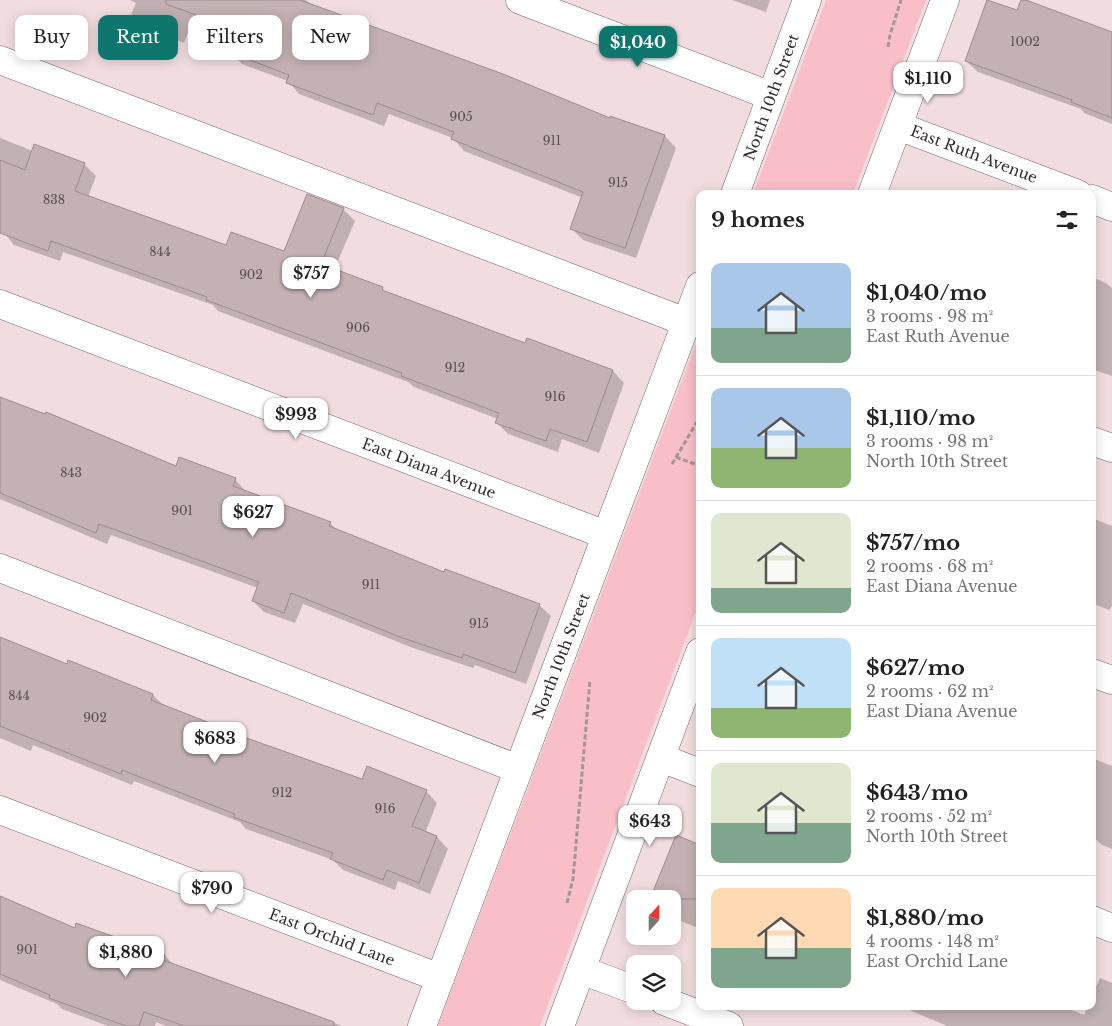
<!DOCTYPE html>
<html lang="en">
<head>
<meta charset="utf-8">
<style>
	:root { --surface:#fff; --page:#f6f6f6; --text:#222; --muted:#767676; --line:#e0e0e0; --accent:#0f766e }
	body { margin:0; font-family:"Libre Baskerville",serif; background:var(--page); color:var(--text); height:100vh; display:flex; flex-direction:column; font-size:19px; white-space:nowrap }
	* { box-sizing:border-box; margin:0 }
	p { font-size:16px; color:var(--muted) }
	.icon { flex:none; width:28px; height:28px; fill:none; stroke:currentColor; stroke-width:2; stroke-linecap:round; stroke-linejoin:round }
	.map { position:relative; flex:1; overflow:hidden }
	.side { position:absolute; left:696px; top:190px; width:400px; height:820px; display:flex; flex-direction:column; background:var(--surface); border-radius:10px; box-shadow:0 2px 12px #0003 }
	.side>* { flex:none }
	.guide { position:absolute; left:15px; top:15px; width:475px; height:45px; display:flex; gap:10px }
	.needle { width:32px; rotate:21deg }
	.fabs { position:absolute; left:626px; top:890px; display:grid; gap:10px }
	.fabs a { display:grid; place-items:center; width:55px; height:55px; border-radius:10px; background:var(--surface); box-shadow:0 2px 12px #0003; font-size:25px }
	.price { position:absolute; translate:-50% -42px; padding:0 11px; border-radius:10px; background:#fff; color:#222; font-size:16px; line-height:32px; filter:drop-shadow(0 1px 2px #0008) }
	.price::after { content:''; position:absolute; left:50%; top:30px; width:15px; height:11px; margin-left:-8px; background:inherit; clip-path:polygon(0 0,100% 0,50% 100%) }
	.price.active { background:var(--accent); color:#fff }
	ul { padding:0; list-style:none }
	li { display:flex; align-items:center; gap:15px; height:125px; padding:0 15px }
	li+li { border-top:1px solid var(--line) }
	li span { display:grid; place-items:center; flex:none; width:140px; height:100px; border-radius:10px; color:#555 }
	li>.icon { margin-inline-start:auto }
	span .icon { width:60px; height:60px; fill:#fffc; stroke-width:1 }
	li b { font-size:21px }
	h2 { display:flex; justify-content:space-between; align-items:center; height:60px; padding:0 15px; font-size:21px }
	.tag { padding:0 18px; border-radius:10px; background:var(--surface); box-shadow:0 2px 12px #0003; font-size:18px; line-height:45px }
	.tag.active { background:var(--accent); color:#fff }
	.map>svg:first-child { display:block }
</style>
</head>
<body>
<div class="map">
<svg width="1112" height="1026" viewBox="0 0 1112 1026">
	<rect width="100%" height="100%" fill="#f1dde0"/>
	<!-- green -->
	<g fill="#f9bfc8">
		<polygon points="826,0 926,0 853,194 753,194"/>
		<polygon points="700,333 700,601 540,1026 438,1026"/>
	</g>
	<!-- shadow -->
	<g fill="#0003">
		<polygon points="130,0 306,0 312,6 610,119 611,117 665,136 676,148 636,258 583,240 572,229 583,198 464,151 453,138 389,114 384,126 299,94 288,81 242,64 231,52 237,36 193,20 184,43 142,27 131,15 136,3"/>
		<polygon points="732,0 770,0 766,12"/>
		<polygon points="1018,12 1112,34 1112,124 1084,113 1081,109 978,72 966,61"/>
		<polygon points="0,138 33,151 84,164 96,176 88,197 227,246 285,253 343,209 355,221 334,270 382,288 388,294 526,344 527,340 613,371 624,383 599,453 562,439 558,452 508,434 497,423 498,419 414,387 408,382 218,311 213,305 63,252 60,261 14,245 0,228"/>
		<polygon points="1092,277 1106,283 1112,288 1112,376 1092,369"/>
		<polygon points="0,398 176,467 235,479 246,492 330,523 338,531 445,574 539,605 551,616 526,684 475,665 473,668 413,648 303,604 295,623 264,612 253,601 258,588 111,535 107,544 0,499"/>
		<polygon points="1092,518 1112,526 1112,606 1109,610 1092,603"/>
		<polygon points="0,639 68,666 153,695 164,706 213,727 363,781 426,791 437,803 425,833 437,837 448,849 430,894 398,881 395,890 343,870 333,860 246,829 240,822 134,781 132,785 33,745 31,751 0,738"/>
		<polygon points="1092,758 1112,766 1112,849 1102,845 1092,836 1095,824 1092,823"/>
		<polygon points="700,846 700,929 672,917 672,899"/>
		<polygon points="0,898 75,930 77,925 165,956 174,965 281,1004 281,1002 342,1026 166,1026 156,1022 155,1026 108,1026 62,1009 57,1004 0,980"/>
		<polygon points="1100,978 1112,983 1112,1026 947,1026 900,1006 1062,1006 1084,1015 1088,1006 1092,1006 1092,995"/>
	</g>
	<!-- building -->
	<g fill="#c4b1b4" stroke="#9d8b8e">
		<polygon points="166,0 300,0 503,74 610,118 610,116 665,135 625,248 570,229 583,192 451,139 454,132 377,103 373,115 286,83 289,75 229,52 237,30 166,4"/>
		<polygon points="987,0 1017,10 1021,0 1026,0 1112,32 1112,118 1071,102 1072,100 965,61"/>
		<polygon points="34,144 85,163 75,191 226,245 231,232 284,251 307,194 344,208 321,264 383,287 382,290 525,343 527,338 613,370 587,442 550,429 546,441 495,423 499,413 401,376 402,373 206,300 207,297 51,241 48,251 0,233 0,160 25,170"/>
		<polygon points="0,397 45,414 46,412 176,466 179,457 236,478 233,486 331,522 329,526 444,572 445,569 540,604 515,673 463,654 462,658 400,637 291,593 284,613 252,601 259,582 99,524 96,533 0,493"/>
		<polygon points="0,637 67,664 68,660 153,694 151,700 210,723 210,725 362,779 367,766 427,790 412,826 437,836 419,883 387,870 383,880 330,859 333,853 233,817 235,814 122,770 121,774 0,726"/>
		<polygon points="676,835 700,845 700,899 650,899"/>
		<polygon points="0,896 75,928 76,923 165,955 163,960 334,1022 334,1026 184,1026 144,1012 139,1026 126,1026 49,998 50,995 0,974"/>
	</g>
	<g fill="none" stroke-linecap="round" stroke-linejoin="round">
		<defs>
			<g id="minor">
				<polyline points="520,0 771,96"/>
				<polyline points="0,60 686,322"/>
				<polyline points="898,126 1078,194"/>
				<polyline points="735,194 807,0"/>
				<polyline points="872,194 945,0"/>
				<polyline points="1092,199 1112,207"/>
				<polyline points="0,304 606,535"/>
				<polyline points="1092,441 1112,448"/>
				<polyline points="0,568 518,769"/>
				<polyline points="1092,673 1112,680"/>
				<polyline points="661,758 700,773"/>
				<polyline points="0,810 440,978"/>
				<polyline points="1092,920 1112,928"/>
				<polyline points="581,970 635,990"/>
				<polyline points="664,1001 729,1026"/>
				<polyline points="422,1026 700,286"/>
				<polyline points="560,1026 700,652"/>
			</g>
		</defs>
		<!-- minor casing -->
		<use href="#minor" stroke="#766568" stroke-width="29"/>
		<!-- path -->
		<g stroke="#a49597" stroke-width="3" stroke-dasharray="5 2.5" stroke-linecap="butt">
			<polyline points="888,47 890,35 901,0"/>
			<polyline points="676,457 700,466"/>
			<polyline points="672,464 700,417"/>
			<polyline points="567,903 573,879 590,680"/>
		</g>
		<!-- minor -->
		<use href="#minor" stroke="#fff" stroke-width="28"/>
	</g>
	<g text-anchor="middle" dominant-baseline="central" stroke-width="4.5" stroke-linejoin="round" paint-order="stroke">
		<!-- number labels -->
		<g font-size="12" fill="#584e50">
			<text x="1025" y="41">1002</text>
			<text x="461" y="116">905</text>
			<text x="552" y="140">911</text>
			<text x="618" y="182">915</text>
			<text x="54" y="199">838</text>
			<text x="160" y="251">844</text>
			<text x="251" y="274">902</text>
			<text x="358" y="327">906</text>
			<text x="455" y="367">912</text>
			<text x="555" y="396">916</text>
			<text x="71" y="472">843</text>
			<text x="182" y="510">901</text>
			<text x="371" y="584">911</text>
			<text x="479" y="623">915</text>
			<text x="19" y="695">844</text>
			<text x="95" y="717">902</text>
			<text x="282" y="792">912</text>
			<text x="385" y="808">916</text>
			<text x="27" y="949">901</text>
		</g>
		<!-- street labels -->
		<g font-size="15" fill="#342d2e" stroke="#fff">
			<text transform="translate(771 97) rotate(-70)">North 10th Street</text>
			<text transform="translate(974 154) rotate(21)">East Ruth Avenue</text>
			<text transform="translate(429 468) rotate(21)">East Diana Avenue</text>
			<text transform="translate(561 656) rotate(-69)">North 10th Street</text>
			<text transform="translate(332 937) rotate(21)">East Orchid Lane</text>
		</g>
	</g>
</svg>
<div class="fabs">
<a><svg class="needle" viewBox="-14 -14 28 28"><path d="M0-13l5 13h-10z" fill="#e53935"/><path d="M0 13l5-13h-10z" fill="#767676"/></svg></a>
<a><svg class="icon" aria-label="layers" viewBox="0 0 24 24"><path d="M12 4l9 5-9 5-9-5zM3 14l9 5 9-5"/></svg></a>
</div>
<b class="price active" style="left:638px;top:68px">$1,040</b>
<b class="price" style="left:928px;top:104px">$1,110</b>
<b class="price" style="left:311px;top:299px">$757</b>
<b class="price" style="left:296px;top:440px">$993</b>
<b class="price" style="left:253px;top:538px">$627</b>
<b class="price" style="left:215px;top:764px">$683</b>
<b class="price" style="left:650px;top:847px">$643</b>
<b class="price" style="left:212px;top:914px">$790</b>
<b class="price" style="left:126px;top:978px">$1,880</b>
<div class="guide">
<a class="tag">Buy</a>
<a class="tag active">Rent</a>
<a class="tag">Filters</a>
<a class="tag">New</a>
</div>
<section class="side">
<h2>9 homes<svg class="icon" aria-label="filters" viewBox="0 0 24 24"><path d="M4 7h16M4 17h16"/><circle cx="9" cy="7" r="2"/><circle cx="15" cy="17" r="2"/></svg></h2>
<ul>
<li><span style="background:linear-gradient(#a9c7e8 65%,#7fa58c 0)"><svg class="icon" aria-label="home" viewBox="0 0 24 24"><path d="M3 11l9-7 9 7M6 9v11h12V9"/></svg></span><div><b>$1,040/mo</b><p>3 rooms · 98 m²</p><p>East Ruth Avenue</p></div></li>
<li><span style="background:linear-gradient(#a9c7e8 60%,#8fb573 0)"><svg class="icon" aria-label="home" viewBox="0 0 24 24"><path d="M3 11l9-7 9 7M6 9v11h12V9"/></svg></span><div><b>$1,110/mo</b><p>3 rooms · 98 m²</p><p>North 10th Street</p></div></li>
<li><span style="background:linear-gradient(#dfe7d0 75%,#7fa58c 0)"><svg class="icon" aria-label="home" viewBox="0 0 24 24"><path d="M3 11l9-7 9 7M6 9v11h12V9"/></svg></span><div><b>$757/mo</b><p>2 rooms · 68 m²</p><p>East Diana Avenue</p></div></li>
<li><span style="background:linear-gradient(#bfe0f5 70%,#8fb573 0)"><svg class="icon" aria-label="home" viewBox="0 0 24 24"><path d="M3 11l9-7 9 7M6 9v11h12V9"/></svg></span><div><b>$627/mo</b><p>2 rooms · 62 m²</p><p>East Diana Avenue</p></div></li>
<li><span style="background:linear-gradient(#dfe7d0 60%,#7fa58c 0)"><svg class="icon" aria-label="home" viewBox="0 0 24 24"><path d="M3 11l9-7 9 7M6 9v11h12V9"/></svg></span><div><b>$643/mo</b><p>2 rooms · 52 m²</p><p>North 10th Street</p></div></li>
<li><span style="background:linear-gradient(#ffd9b3 60%,#7fa58c 0)"><svg class="icon" aria-label="home" viewBox="0 0 24 24"><path d="M3 11l9-7 9 7M6 9v11h12V9"/></svg></span><div><b>$1,880/mo</b><p>4 rooms · 148 m²</p><p>East Orchid Lane</p></div></li>
</ul>
</section>
</div>
</body>
</html>
